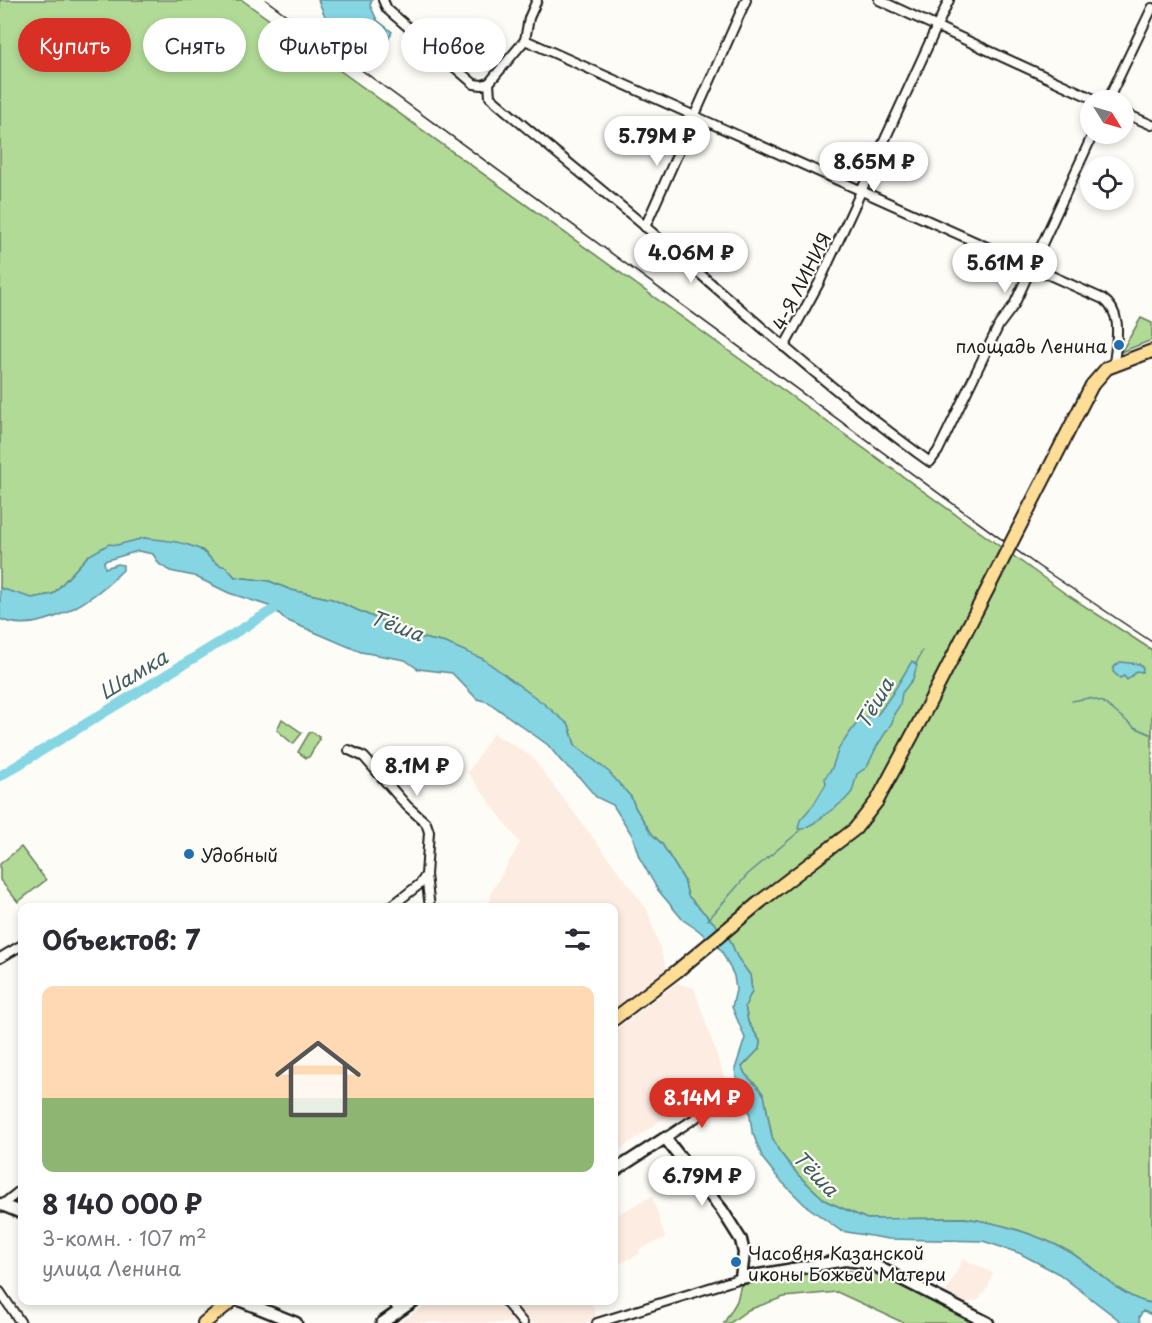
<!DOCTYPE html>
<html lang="ru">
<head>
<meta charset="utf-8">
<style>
	:root { --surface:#fff; --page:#f7f7f7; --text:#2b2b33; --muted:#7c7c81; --accent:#d93025 }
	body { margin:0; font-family:"Playpen Sans",sans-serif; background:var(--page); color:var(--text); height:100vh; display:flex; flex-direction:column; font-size:22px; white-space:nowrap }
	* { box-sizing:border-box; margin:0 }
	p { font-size:20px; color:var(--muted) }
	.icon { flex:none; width:33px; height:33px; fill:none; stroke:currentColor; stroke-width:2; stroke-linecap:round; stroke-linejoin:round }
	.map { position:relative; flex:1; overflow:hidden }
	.panel { position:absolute; left:18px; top:903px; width:600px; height:402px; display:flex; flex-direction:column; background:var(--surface); border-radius:12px; box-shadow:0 3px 9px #0003 }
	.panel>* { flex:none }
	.banner { position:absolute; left:18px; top:18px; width:600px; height:54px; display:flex; gap:12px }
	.needle { width:39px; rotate:127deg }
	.buttons { position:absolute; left:1080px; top:90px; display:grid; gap:12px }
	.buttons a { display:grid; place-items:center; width:54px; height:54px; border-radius:50%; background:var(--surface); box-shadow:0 3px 9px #0003; font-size:30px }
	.price { position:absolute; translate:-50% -51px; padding:0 14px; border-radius:21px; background:#fff; color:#222; font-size:20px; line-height:39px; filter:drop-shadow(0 2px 3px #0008) }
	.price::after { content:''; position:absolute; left:50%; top:36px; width:18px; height:14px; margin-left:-9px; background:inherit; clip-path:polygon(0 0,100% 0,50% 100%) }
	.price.selected { background:var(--accent); color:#fff }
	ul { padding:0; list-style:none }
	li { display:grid; align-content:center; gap:12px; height:318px; padding:0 24px }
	li span { display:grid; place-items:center; height:186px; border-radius:12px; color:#555 }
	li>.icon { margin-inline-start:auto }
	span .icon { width:108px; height:108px; fill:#fffc; stroke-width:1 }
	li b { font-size:26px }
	h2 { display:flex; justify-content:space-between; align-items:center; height:72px; padding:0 24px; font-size:26px }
	.tag { padding:0 21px; border-radius:27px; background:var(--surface); box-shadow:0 3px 9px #0003; font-size:21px; line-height:54px }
	.tag.selected { background:var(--accent); color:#fff }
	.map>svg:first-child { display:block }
</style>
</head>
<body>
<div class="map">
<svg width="1152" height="1323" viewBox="0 0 1152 1323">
	<rect width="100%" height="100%" fill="#fdfcf7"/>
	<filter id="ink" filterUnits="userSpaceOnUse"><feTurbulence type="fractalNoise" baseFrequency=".0167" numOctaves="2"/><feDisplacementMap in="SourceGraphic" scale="12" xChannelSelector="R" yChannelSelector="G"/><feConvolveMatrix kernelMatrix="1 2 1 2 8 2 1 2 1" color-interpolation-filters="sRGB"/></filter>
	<g filter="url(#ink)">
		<!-- built -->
		<g fill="#fdece1">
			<polygon points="493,733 531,756 647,909 667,970 614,1009 614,908 490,907 491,893 520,843 468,773"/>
			<polygon points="677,983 694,988 728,1088 697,1106 694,1104 668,1115 614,1154 614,1031"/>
			<polygon points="652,1196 665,1238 639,1249 640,1254 614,1266 614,1216"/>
			<polygon points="963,1259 993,1273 988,1287 978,1300 966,1303 946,1292"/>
			<polygon points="499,1300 517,1323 400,1322 433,1301"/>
			<polygon points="509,1301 591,1301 597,1318 583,1323 526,1323"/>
		</g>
		<!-- green -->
		<g fill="#b1da96" stroke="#667b59" stroke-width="1.5">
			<path d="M0,0H242L1066,594L1152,650V1303C1123,1300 1095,1267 1070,1252C1039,1235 1000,1223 965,1218L867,1219L826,1201L798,1175L779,1151L772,1137L764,1095L757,1086L745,1074L742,1067L759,1049L760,1041L748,1022L745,1006L752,991L750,975L737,957L730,940L688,896L684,880L662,844L652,834L636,809L631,797L575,745L569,725L446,643L418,637L332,599L291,590L269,581L235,577L226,567L219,566L202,550L144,538L88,556L53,594L32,598L19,596L0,588Z"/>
			<polygon points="1141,318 1152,323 1152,340 1121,352"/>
			<polygon points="282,719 302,733 293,744 277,730"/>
			<polygon points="312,732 319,737 319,740 309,757 306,758 298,752 309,733"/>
			<polygon points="21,847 46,880 18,902 0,880 0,864"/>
			<polygon points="848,1271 874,1273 977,1323 904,1323 837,1292 784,1297 748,1310 730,1323 724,1323 737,1301 741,1284 815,1273"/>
		</g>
		<!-- water -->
		<g fill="#86d5e3" stroke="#5c8b93" stroke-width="1.5">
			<polygon points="318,0 372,0 370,5 377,20 392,32 387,42 365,57 341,45 324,14"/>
			<path d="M144,538C163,540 181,541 199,549C209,554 213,565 226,567L235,577L269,581L291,590L332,599L418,637L446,643L483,659L543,703L569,725L575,745L609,772L631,797L636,809L652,834L662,844L684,880L688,896L730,940L737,957L750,975L752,991L745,1006L748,1022L760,1041L759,1049L742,1067L745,1074L757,1086L764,1095L772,1137L779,1151L798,1175L826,1201L867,1219L965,1218C1000,1223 1039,1235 1070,1252C1095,1267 1123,1300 1152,1303V1315L1143,1311L1139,1317L1140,1323H1123L1059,1274L1019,1253L983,1241L889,1239L841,1231L805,1205L779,1179L763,1159L752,1131L749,1109L752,1095L736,1077L735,1069L745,1038L732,1007L736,990L734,976L721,950L698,930L683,920L658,890L639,857L632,835L613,805L596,797L580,778L561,761L548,745L488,702L477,699L452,673L418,669L405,660L361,652L286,620L272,607L229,593L194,576L170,571L159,564L153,554L138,551L104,561L105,568L118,564L123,565V570C96,598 41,637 0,619V588L32,598L53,594L88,556L109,544L117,545Z"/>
			<polygon points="912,661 917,665 913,679 902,693 900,705 894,714 893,721 877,746 867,767 857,774 852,792 845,800 814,823 803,829 798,829 800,820 814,804 826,784 825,778 832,768 839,748 859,720 878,714 892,694"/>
			<polygon points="1120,662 1139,664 1143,668 1142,672 1137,671 1127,680 1124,676 1120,678 1113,672 1114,667"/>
		</g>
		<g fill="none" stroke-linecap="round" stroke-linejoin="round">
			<!-- stream -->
			<g stroke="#5c8b93" stroke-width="1.5">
				<polyline points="916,664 922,651"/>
				<polyline points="1072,701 1089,698 1103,702 1134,727 1152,735"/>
				<polyline points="708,920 748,874 801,830"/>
			</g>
			<!-- river -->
			<polyline stroke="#86d5e3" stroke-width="10" points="0,776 284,603"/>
			<defs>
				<g id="street">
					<polyline points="383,0 387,9 474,84 482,85 489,83 525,40 529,18 537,0"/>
					<polyline points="879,0 1096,100"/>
					<path d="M525,40L1103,299C1124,314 1116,341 1114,364"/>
					<path d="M489,83L490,97C542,142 595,184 647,228C740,308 830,390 930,462L938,451L999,325L1014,305L1093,134"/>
					<polyline points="1108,100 1152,8"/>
					<polyline points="1124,113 1152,125"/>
					<polyline points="645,227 746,0"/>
					<polyline points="784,347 819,283 949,0"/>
					<polyline points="349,750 364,757 407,806 426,823 429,832 426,875 430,908"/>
					<polyline points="389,908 420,884 426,875"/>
					<polyline points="0,958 22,945"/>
					<polyline points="665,1138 726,1098"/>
					<polyline points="2,1205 22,1189"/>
					<polyline points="0,1292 21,1323"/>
					<polyline points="392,1300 399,1311"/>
					<polyline points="504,1300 523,1323"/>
					<polyline points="597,1323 741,1278"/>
				</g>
				<g id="secondary">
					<polyline points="614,1171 665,1138 722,1210 741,1240 744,1253 741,1278 845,1260 870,1263 988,1323"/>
					<polyline points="0,1204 22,1213"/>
					<polyline points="239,1300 296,1323"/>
					<polyline points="382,1323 415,1300"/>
				</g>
				<g id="primary">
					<polyline points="1092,385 1107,368 1152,351"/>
					<polyline points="614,1019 677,971 761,901 855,829 877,801 921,719"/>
					<polyline points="204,1323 233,1300"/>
				</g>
			</defs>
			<!-- street casing -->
			<use href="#street" stroke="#1c1c1c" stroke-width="12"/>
			<!-- secondary casing -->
			<use href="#secondary" stroke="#1c1c1c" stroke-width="15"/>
			<!-- primary casing -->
			<use href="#primary" stroke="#1c1c1c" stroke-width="16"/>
			<!-- street -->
			<use href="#street" stroke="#fdfcf7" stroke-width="8"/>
			<!-- secondary -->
			<use href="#secondary" stroke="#fdfcf7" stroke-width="10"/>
			<!-- primary -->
			<use href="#primary" stroke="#fedd96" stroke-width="12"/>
			<!-- rail -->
			<polyline stroke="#1c1c1c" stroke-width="1.5" points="266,0 1038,566 1152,642"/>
			<defs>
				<polyline id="primary-bridge" points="921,719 1092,385"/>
			</defs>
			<!-- primary-bridge casing -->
			<use href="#primary-bridge" stroke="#1c1c1c" stroke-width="16" stroke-linecap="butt"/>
			<!-- primary-bridge -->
			<use href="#primary-bridge" stroke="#fedd96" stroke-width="12"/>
		</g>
	</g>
	<!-- markers -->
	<g fill="#1f6fb2" stroke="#fdfcf7" stroke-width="2">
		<circle cx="1119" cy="345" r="6"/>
		<circle cx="189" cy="854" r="6"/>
		<circle cx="736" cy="1262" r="6"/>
	</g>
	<g text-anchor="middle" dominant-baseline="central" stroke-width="4.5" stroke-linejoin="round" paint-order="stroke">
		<!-- street labels -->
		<g font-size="18" fill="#1c1c1c" stroke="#fdfcf7">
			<text transform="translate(801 281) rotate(-63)">4-Я ЛИНИЯ</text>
		</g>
		<!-- poi labels -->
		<g font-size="18" fill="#1c1c1c" stroke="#fdfcf7" text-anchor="start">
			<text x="1107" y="345" text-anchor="end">площадь Ленина</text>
			<text x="201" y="854">Удобный</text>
			<text x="748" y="1252">Часовня Казанской<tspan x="748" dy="21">иконы Божьей Матери</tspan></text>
		</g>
		<!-- water labels -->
		<g font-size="20" font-style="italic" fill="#415d62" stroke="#fdfcf7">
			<text transform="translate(397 625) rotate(20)">Тёша</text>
			<text transform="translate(133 674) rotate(-31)">Шамка</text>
			<text transform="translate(874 703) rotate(-60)">Тёша</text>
			<text transform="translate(816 1173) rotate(46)">Тёша</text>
		</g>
	</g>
</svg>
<div class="buttons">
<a><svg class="needle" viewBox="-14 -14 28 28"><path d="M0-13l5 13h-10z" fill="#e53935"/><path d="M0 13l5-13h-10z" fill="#7c7c81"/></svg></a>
<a><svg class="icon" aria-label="locate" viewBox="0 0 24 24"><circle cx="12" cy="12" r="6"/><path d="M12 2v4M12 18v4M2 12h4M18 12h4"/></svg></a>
</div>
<b class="price" style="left:657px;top:167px">5.79M ₽</b>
<b class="price" style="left:874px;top:193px">8.65M ₽</b>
<b class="price" style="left:691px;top:284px">4.06M ₽</b>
<b class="price" style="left:1005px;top:294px">5.61M ₽</b>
<b class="price" style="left:417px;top:797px">8.1M ₽</b>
<b class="price selected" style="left:702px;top:1129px">8.14M ₽</b>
<b class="price" style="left:702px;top:1207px">6.79M ₽</b>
<div class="banner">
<a class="tag selected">Купить</a>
<a class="tag">Снять</a>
<a class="tag">Фильтры</a>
<a class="tag">Новое</a>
</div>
<section class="panel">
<h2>Объектов: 7<svg class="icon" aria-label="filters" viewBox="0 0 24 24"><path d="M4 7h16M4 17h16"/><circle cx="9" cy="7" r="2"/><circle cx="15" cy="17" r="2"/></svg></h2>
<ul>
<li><span style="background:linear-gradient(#ffd9b3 60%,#8fb573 0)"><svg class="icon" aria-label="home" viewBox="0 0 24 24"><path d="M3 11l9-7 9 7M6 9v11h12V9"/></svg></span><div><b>8 140 000 ₽</b><p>3-комн. · 107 m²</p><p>улица Ленина</p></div></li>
</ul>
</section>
</div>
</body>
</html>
